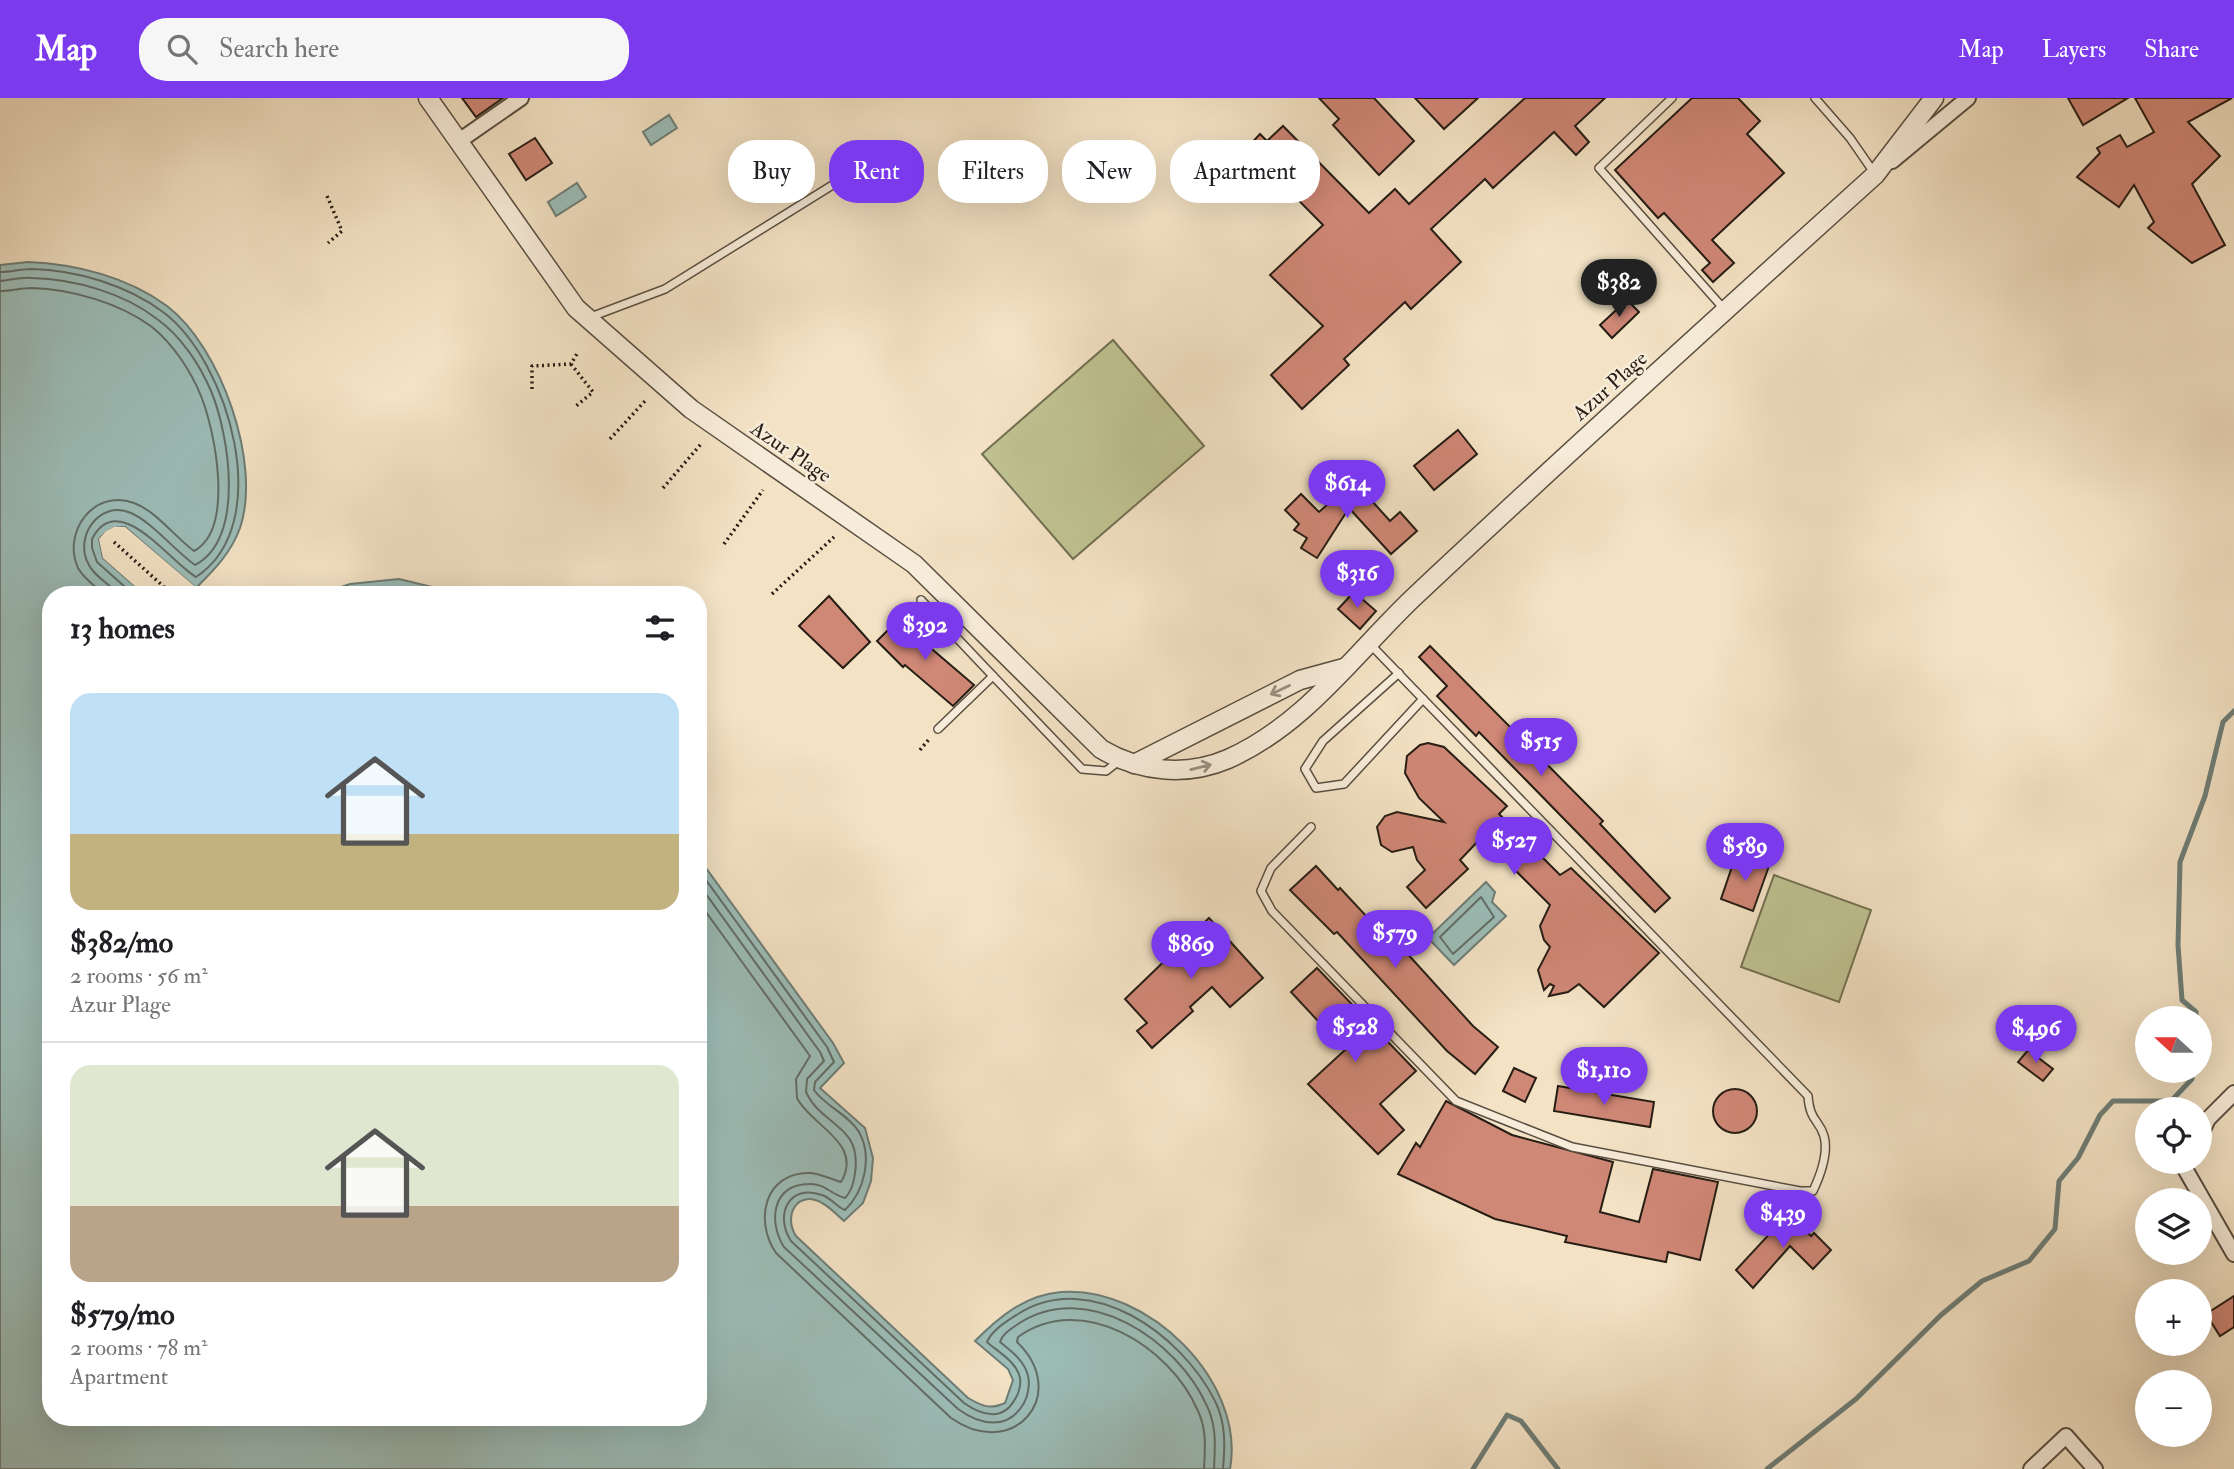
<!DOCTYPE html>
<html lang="en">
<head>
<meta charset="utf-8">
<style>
	:root { --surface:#fff; --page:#f6f6f6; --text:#202124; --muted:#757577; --line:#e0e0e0; --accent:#7c3aed }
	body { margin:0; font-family:"IM FELL Double Pica",serif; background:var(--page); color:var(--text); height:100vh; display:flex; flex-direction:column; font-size:26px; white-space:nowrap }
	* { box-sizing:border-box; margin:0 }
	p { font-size:23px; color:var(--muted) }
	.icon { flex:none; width:38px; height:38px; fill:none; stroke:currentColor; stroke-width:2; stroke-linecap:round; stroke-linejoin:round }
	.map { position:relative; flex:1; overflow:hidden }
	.panel { position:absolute; left:42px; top:488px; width:665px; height:840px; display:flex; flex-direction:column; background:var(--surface); border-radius:28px; box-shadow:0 7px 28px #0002 }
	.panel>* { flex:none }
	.banner { position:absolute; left:728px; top:42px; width:665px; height:63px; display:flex; gap:14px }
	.needle { width:46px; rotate:291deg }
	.controls { position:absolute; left:2135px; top:908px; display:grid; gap:14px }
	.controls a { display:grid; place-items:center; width:77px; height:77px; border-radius:50%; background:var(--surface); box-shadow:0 7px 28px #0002; font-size:35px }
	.price { position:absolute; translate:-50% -60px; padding:0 16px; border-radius:24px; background:var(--accent); color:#fff; font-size:23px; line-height:46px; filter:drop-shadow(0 2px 4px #0008) }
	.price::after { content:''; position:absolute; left:50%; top:42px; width:21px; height:16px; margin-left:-10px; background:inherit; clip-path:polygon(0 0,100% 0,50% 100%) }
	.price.active { background:#222; color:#fff }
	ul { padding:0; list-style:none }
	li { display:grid; align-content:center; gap:14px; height:371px; padding:0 28px }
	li+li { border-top:2px solid var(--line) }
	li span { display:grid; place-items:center; height:217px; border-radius:21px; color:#555 }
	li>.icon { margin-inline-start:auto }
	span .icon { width:126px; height:126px; fill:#fffc; stroke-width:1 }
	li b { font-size:30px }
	h2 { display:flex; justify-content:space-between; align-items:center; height:84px; padding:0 28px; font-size:30px }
	.pill { padding:0 24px; border-radius:28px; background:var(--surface); box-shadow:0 7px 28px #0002; font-size:24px; line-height:63px }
	.pill.active { background:var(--accent); color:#fff }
	header { display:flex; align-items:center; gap:42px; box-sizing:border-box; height:98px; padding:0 35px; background:var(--accent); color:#fff }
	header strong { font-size:33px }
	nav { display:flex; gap:38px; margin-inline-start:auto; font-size:24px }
	.search { width:490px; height:63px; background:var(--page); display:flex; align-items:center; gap:18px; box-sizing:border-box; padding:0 24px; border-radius:28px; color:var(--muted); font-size:26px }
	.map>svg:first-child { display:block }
</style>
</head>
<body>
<header>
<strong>Map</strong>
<div class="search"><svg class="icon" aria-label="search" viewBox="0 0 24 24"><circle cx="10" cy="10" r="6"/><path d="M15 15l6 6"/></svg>Search here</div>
<nav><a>Map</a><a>Layers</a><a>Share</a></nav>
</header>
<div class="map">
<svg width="2234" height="1371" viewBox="0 0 2234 1371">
	<rect width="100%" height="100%" fill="#f3e2c4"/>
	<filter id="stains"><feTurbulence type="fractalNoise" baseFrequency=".00286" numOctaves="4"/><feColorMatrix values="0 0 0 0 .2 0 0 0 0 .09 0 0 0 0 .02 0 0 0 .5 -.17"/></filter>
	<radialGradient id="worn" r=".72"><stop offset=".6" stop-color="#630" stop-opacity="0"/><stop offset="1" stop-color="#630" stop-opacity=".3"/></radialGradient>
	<!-- green -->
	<g fill="#bfc291" stroke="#727052" stroke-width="2">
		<polygon points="1113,242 1204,348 1073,461 982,356"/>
		<polygon points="1774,777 1871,812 1839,904 1741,869"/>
	</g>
	<!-- water -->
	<g fill="#9cbdb8" stroke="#6d7d76" stroke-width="2">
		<polygon points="669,17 677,30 651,47 643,34"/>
		<polygon points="577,85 586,99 556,118 548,104"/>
		<path d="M28,164C76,166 128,179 167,208C221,249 262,366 240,430C231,455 214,472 196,490L125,429C112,429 107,432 99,441L103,460L145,497H51V1320H698V759L833,945L844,965L820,990L865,1030L873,1060L871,1083L863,1105L844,1123C837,1117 830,1109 822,1105C797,1091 783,1118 796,1138L968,1300C982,1308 990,1312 1005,1305L1013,1282L1008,1271L975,1243C999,1219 1025,1197 1061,1194C1148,1187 1246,1284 1230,1371H0V167Z"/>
		<polygon points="399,481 465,497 318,497 350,486"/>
		<polygon points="1486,784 1495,794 1492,804 1506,818 1454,867 1428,840"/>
	</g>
	<!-- pier -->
	<polygon fill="#f3e2c4" points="114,429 125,429 199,492 194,493 123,433 109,435 103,443 106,458 149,497 145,497 103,460 99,441 106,433"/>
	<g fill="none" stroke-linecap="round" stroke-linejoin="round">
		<!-- shore -->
		<g stroke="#616d66" stroke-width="2">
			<path d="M0,174C11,174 21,171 32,171C76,172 127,187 163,214C228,262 277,426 196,479C169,463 118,390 92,441V450L97,464L134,497"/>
			<path d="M0,183C11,182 21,179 32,180C74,181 124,195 157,221C181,238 200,267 211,293C229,336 246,441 195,467C175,453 152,424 131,415C99,401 73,440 89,467C95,479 111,488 121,497"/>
			<path d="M0,193C11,193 21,190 32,190C71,191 120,205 152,229C173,246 191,273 201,298C215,333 235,431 194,453C175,439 156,413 134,405C93,390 62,435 78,470C84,481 96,489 105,497"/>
			<path d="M337,497C372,487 406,486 441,497"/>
			<path d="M698,771L827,949L834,964L815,984L814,992C825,1008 849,1017 859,1034C873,1059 864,1094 845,1112C837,1109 831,1100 822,1097C789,1085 774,1117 791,1143L964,1305C981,1317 1003,1324 1015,1301C1019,1296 1021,1286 1020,1280C1017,1264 998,1254 987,1244C992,1232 1007,1223 1018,1216C1091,1170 1182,1237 1215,1303C1226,1325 1225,1348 1223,1371"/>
			<path d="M698,785L820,954L824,963L807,981L806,994C822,1029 862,1026 855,1075C854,1084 851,1094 845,1100C832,1097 824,1085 809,1086C772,1086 768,1124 784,1149L958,1311C980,1327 1008,1333 1024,1305C1028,1298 1030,1286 1028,1278C1025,1263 1011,1253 1000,1244C1002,1236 1011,1231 1018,1226C1087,1180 1178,1243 1207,1308C1217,1329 1215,1349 1214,1371"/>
			<polygon points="1481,799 1494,819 1453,856 1440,839"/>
			<path d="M698,803L810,958L796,981L797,1000C811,1028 864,1045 841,1084C831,1081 821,1076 810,1075C764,1074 754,1123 776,1155L951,1320C1014,1364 1071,1296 1017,1244L1018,1239C1082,1193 1170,1248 1198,1313C1207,1332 1205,1351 1204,1371"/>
		</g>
		<!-- stream -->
		<g stroke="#6d7d76" stroke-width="5">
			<polyline points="2196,920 2196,914 2182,902 2178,847 2180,764 2205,698 2223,624 2234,613"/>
			<polyline points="1473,1371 1507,1317 1521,1323 1558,1371"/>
			<polyline points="1767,1371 1856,1301 1941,1217 1982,1183 2029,1163 2055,1131 2059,1083 2078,1060 2100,1017 2113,1003 2171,1003 2192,981 2193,973"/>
		</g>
	</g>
	<!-- building -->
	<g fill="#cf8776" stroke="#261d14" stroke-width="2">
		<polygon points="462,0 503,0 476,19"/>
		<polygon points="1319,0 1374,0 1414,43 1379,77 1333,27 1339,21"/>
		<polygon points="1415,0 1478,0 1444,31"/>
		<polygon points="1525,0 1605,0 1575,28 1589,44 1576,57 1554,34 1493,90 1485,81 1431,131 1461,164 1411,211 1405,204 1344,261 1349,267 1302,311 1271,277 1323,228 1270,177 1323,127 1247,50 1260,36 1267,43 1283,28 1369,115 1395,91 1409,106"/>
		<polygon points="1692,0 1738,0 1760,23 1747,36 1784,75 1712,142 1734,165 1713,184 1702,172 1710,165 1664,115 1658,120 1615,72"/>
		<polygon points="2068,0 2128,0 2083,27"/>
		<polygon points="2135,0 2232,0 2188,24 2220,58 2192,86 2225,147 2192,165 2148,130 2154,124 2134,87 2119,109 2077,79 2100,55 2097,50 2120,37 2127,49 2154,34"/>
		<polygon points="535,40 552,65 526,82 509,56"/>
		<polygon points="1627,202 1639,214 1612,240 1600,227"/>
		<polygon points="1458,332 1477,356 1434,392 1414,368"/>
		<polygon points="1354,383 1390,423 1400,414 1417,433 1391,456 1349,410 1317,460 1301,450 1307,440 1294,432 1299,426 1285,412 1301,396 1319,414"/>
		<polygon points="1354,494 1376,513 1360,531 1338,511"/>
		<polygon points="829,498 870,544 843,570 799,528"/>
		<polygon points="901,519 926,546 974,587 953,608 905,567 903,569 877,543"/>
		<polygon points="1430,548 1603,723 1600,726 1670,800 1655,814 1479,634 1476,638 1437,598 1447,588 1419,559"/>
		<polygon points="1428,645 1444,649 1507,708 1499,716 1560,777 1571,770 1659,855 1604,909 1579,886 1568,894 1549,898 1554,888 1550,886 1544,892 1538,872 1550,849 1544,842 1540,828 1550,807 1482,739 1460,762 1468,771 1426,810 1407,789 1425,772 1417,762 1413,749 1392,754 1381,747 1377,729 1385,718 1397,714 1444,724 1419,700 1405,675 1407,658 1420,647"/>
		<polygon points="1736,757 1769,768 1753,813 1721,801"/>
		<polygon points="1316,768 1338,792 1340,790 1367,819 1369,816 1395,842 1473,928 1498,949 1475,976 1447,953 1337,834 1334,836 1290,792"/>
		<polygon points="1209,820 1263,880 1230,909 1212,889 1190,909 1193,913 1152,950 1137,933 1147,925 1125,901"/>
		<polygon points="1317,870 1416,973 1380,1006 1404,1032 1378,1056 1308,986 1345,952 1291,894"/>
		<polygon points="2028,952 2053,971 2043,983 2018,964"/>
		<polygon points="1514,970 1536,980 1525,1004 1503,993"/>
		<polygon points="1558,988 1654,1004 1650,1029 1554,1013"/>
		<circle cx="1735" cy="1013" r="22"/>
		<polygon points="1446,1003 1512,1037 1613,1064 1600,1114 1639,1124 1653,1071 1718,1084 1700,1162 1668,1154 1666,1164 1565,1144 1567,1138 1495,1121 1398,1076 1416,1045 1420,1049"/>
		<polygon points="1788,1116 1811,1138 1814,1135 1831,1152 1813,1171 1790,1148 1753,1190 1736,1172"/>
		<polygon points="2234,1198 2234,1229 2220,1238 2206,1216"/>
	</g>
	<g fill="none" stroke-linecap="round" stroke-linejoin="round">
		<defs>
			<g id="service">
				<polyline points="1672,0 1599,70 1724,211"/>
				<polyline points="1815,0 1850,40 1875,76"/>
				<polyline points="588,220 665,191 839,83"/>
				<polyline points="921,502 993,578"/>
				<polyline points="1370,546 1423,601"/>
				<polyline points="938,631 993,578 1082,671 1106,673 1120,662"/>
				<path d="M1311,729L1271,770L1261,793L1272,813L1456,1003L1572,1049L1800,1093H1813C1820,1078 1829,1056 1824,1038C1819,1021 1810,1024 1808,998L1423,601L1344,686L1316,690L1305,671L1323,643L1399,575"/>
			</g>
			<g id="minor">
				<polyline points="459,43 521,0"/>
				<polyline points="1892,63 1968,0"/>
				<polyline points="2200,1038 2208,1021 2234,995"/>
				<polyline points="2186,1064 2184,1069 2234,1156"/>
				<polyline points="2031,1371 2066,1338 2095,1371"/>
			</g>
			<g id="tertiary">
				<path d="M428,0L576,210L691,311L914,466L1101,651C1140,674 1186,679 1228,661C1305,627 1355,555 1414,499C1566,356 1721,216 1875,77L1934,0"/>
				<polyline points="1134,666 1300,582 1344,570"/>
			</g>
		</defs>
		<!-- service casing -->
		<use href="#service" stroke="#594e40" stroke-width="10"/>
		<!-- minor casing -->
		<use href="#minor" stroke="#594e40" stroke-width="18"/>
		<!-- tertiary casing -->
		<use href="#tertiary" stroke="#594e40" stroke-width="21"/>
		<!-- path -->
		<g stroke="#261d14" stroke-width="3.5" stroke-dasharray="2 3.5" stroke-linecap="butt">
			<polyline points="327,98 342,133 328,145"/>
			<polyline points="571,266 593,294 576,308"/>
			<polyline points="532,291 532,268 571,266 578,254"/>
			<polyline points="610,341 645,303"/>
			<polyline points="663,390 701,346"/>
			<polyline points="114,444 173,497"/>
			<polyline points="724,446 763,392"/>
			<polyline points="772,496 834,439"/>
			<polyline points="920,652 930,640"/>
		</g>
		<!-- service -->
		<use href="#service" stroke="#f7ecd9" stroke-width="7"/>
		<!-- minor -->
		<use href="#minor" stroke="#f7ecd9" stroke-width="14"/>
		<!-- tertiary -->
		<use href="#tertiary" stroke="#f7ecd9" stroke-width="18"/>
	</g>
	<!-- one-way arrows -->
	<defs><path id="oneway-shaft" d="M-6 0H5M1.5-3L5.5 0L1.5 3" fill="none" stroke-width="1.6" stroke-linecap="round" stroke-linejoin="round" transform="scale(1.75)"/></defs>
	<g stroke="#998f80">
		<use href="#oneway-shaft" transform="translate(1280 592) rotate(154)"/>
		<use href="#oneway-shaft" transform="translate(1201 669) rotate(-14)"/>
	</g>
	<g text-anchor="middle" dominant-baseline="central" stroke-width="5" stroke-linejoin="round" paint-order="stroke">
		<!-- street labels -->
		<g font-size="21" fill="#261d14" stroke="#f7ecd9">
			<text transform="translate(1610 288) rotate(-42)">Azur Plage</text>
			<text transform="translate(791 354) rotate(34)">Azur Plage</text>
		</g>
	</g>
	<rect width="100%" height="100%" filter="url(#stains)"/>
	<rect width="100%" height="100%" fill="url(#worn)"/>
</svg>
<div class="controls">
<a><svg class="needle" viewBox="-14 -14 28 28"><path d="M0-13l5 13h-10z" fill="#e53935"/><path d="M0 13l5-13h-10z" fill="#757577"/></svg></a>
<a><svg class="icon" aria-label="locate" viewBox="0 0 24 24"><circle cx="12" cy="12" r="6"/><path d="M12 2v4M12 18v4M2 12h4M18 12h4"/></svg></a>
<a><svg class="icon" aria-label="layers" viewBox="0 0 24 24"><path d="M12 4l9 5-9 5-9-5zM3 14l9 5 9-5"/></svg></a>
<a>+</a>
<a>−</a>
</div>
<b class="price active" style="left:1619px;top:221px">$382</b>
<b class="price" style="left:1347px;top:422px">$614</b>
<b class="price" style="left:1357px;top:512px">$316</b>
<b class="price" style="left:925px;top:564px">$392</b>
<b class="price" style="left:1541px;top:680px">$515</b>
<b class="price" style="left:1514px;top:779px">$527</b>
<b class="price" style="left:1745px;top:785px">$589</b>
<b class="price" style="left:1395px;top:872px">$579</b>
<b class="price" style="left:1191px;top:883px">$869</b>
<b class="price" style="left:1355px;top:966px">$528</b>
<b class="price" style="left:2036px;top:967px">$496</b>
<b class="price" style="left:1604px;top:1009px">$1,110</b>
<b class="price" style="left:1783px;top:1152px">$439</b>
<div class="banner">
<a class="pill">Buy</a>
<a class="pill active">Rent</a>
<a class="pill">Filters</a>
<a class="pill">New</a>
<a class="pill">Apartment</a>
</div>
<section class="panel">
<h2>13 homes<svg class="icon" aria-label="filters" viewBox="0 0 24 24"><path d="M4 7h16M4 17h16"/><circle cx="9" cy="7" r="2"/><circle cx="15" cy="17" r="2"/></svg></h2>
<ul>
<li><span style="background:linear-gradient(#bfe0f5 65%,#c2b280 0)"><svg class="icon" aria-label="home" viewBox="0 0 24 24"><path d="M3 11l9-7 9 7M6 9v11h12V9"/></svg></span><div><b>$382/mo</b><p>2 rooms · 56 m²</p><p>Azur Plage</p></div></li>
<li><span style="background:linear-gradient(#dfe7d0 65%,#b9a48a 0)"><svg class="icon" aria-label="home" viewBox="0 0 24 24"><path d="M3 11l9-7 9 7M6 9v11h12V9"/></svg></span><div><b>$579/mo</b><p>2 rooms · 78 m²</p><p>Apartment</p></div></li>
</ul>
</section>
</div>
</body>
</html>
